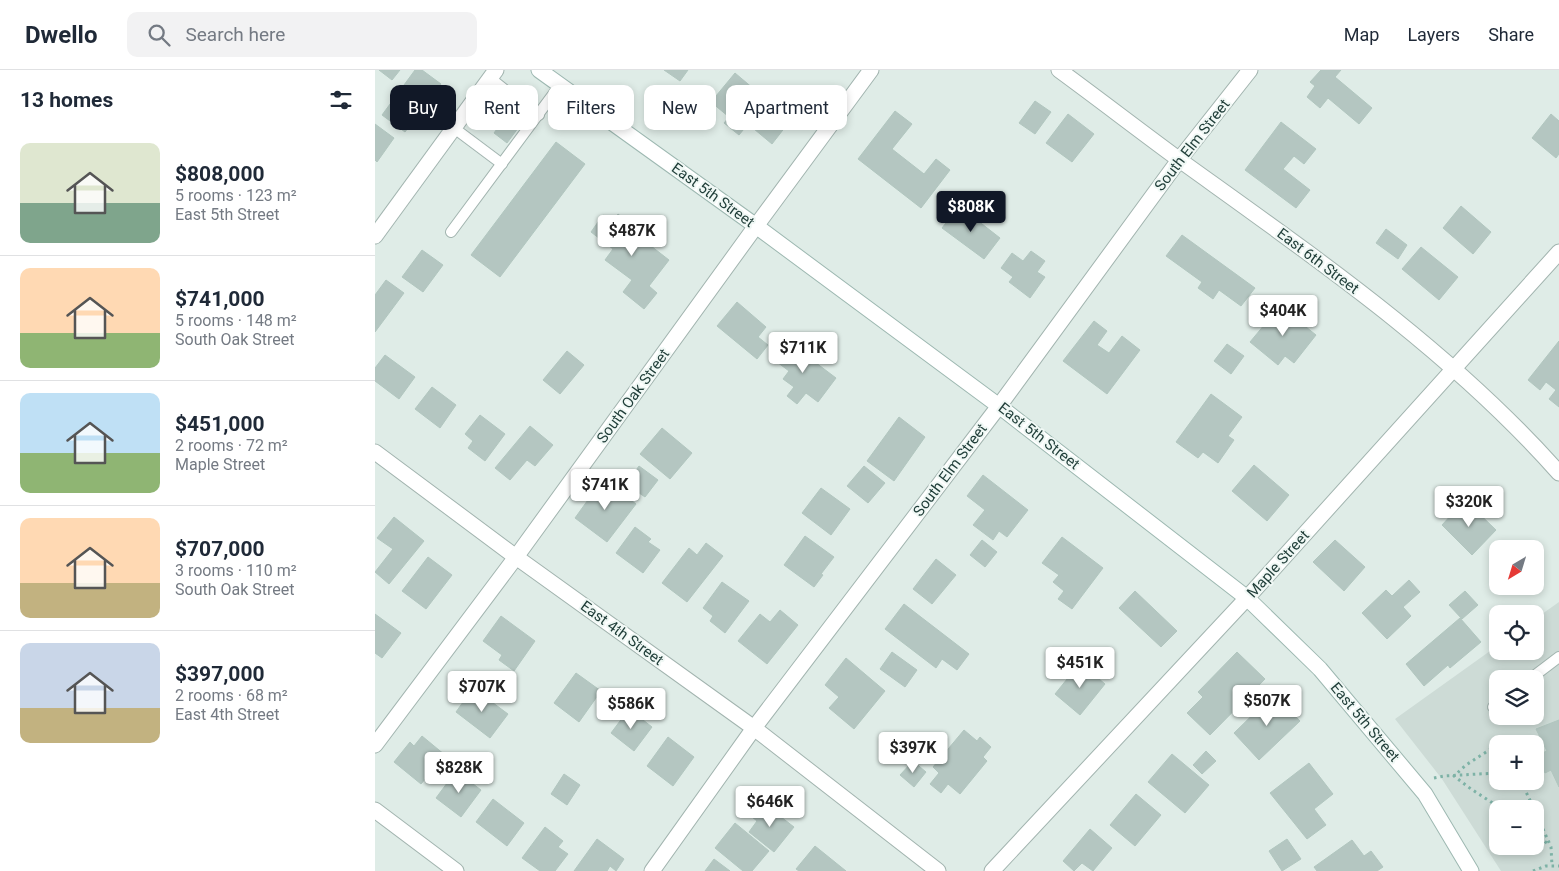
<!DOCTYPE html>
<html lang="en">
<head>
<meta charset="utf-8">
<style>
	:root { --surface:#fff; --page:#f2f2f3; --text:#1f2937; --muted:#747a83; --line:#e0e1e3; --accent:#111827 }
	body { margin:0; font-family:Roboto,sans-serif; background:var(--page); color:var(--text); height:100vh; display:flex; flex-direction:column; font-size:19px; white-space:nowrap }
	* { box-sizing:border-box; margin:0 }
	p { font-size:16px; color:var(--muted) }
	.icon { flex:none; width:28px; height:28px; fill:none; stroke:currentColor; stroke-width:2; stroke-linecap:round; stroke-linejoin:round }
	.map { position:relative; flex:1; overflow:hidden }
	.drawer { display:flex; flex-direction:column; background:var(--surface); width:375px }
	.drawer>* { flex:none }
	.top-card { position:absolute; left:15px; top:15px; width:475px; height:45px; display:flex; gap:10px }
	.needle { width:32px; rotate:218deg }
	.buttons { position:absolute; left:1114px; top:470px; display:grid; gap:10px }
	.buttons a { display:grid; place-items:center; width:55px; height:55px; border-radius:10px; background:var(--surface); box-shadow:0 2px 8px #0003; font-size:25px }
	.price { position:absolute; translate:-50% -42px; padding:0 11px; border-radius:5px; background:#fff; color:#222; font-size:16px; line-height:32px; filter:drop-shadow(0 1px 2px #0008) }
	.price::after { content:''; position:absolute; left:50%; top:30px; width:15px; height:11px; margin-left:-8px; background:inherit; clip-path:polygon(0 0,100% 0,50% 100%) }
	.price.selected { background:var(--accent); color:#fff }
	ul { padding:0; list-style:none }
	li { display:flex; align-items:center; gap:15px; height:125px; padding:0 20px }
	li+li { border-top:1px solid var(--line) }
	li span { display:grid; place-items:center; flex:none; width:140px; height:100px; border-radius:10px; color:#555 }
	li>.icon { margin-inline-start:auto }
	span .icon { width:60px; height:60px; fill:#fffc; stroke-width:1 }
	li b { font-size:21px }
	h2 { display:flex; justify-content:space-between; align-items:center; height:60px; padding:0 20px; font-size:21px }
	.chip { padding:0 18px; border-radius:10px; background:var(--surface); box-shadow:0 2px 8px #0003; font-size:18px; line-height:45px }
	.chip.selected { background:var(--accent); color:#fff }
	header { display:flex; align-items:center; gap:30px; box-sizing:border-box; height:70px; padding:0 25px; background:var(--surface); border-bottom:1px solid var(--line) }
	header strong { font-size:24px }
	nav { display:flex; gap:28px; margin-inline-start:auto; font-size:18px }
	.search { width:350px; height:45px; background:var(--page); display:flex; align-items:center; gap:12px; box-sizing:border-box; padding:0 18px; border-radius:10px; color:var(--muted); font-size:19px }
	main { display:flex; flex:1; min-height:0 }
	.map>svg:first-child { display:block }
</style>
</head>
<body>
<header>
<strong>Dwello</strong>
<div class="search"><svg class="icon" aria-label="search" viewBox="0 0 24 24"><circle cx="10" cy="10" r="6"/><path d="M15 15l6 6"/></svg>Search here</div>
<nav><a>Map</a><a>Layers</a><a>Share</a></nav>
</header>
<main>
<section class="drawer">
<h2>13 homes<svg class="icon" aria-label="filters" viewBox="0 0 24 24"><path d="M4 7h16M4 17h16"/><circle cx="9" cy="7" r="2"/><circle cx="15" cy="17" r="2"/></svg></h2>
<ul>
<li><span style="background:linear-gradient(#dfe7d0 60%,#7fa58c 0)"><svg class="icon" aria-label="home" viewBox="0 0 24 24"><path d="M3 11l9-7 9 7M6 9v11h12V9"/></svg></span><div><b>$808,000</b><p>5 rooms · 123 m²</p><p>East 5th Street</p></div></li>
<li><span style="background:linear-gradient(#ffd9b3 65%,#8fb573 0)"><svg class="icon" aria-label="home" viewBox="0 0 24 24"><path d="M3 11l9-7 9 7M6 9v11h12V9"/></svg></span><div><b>$741,000</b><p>5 rooms · 148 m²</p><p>South Oak Street</p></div></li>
<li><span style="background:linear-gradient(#bfe0f5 60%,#8fb573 0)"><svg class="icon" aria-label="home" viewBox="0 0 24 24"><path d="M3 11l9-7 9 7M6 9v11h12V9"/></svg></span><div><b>$451,000</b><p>2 rooms · 72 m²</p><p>Maple Street</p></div></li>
<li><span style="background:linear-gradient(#ffd9b3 65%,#c2b280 0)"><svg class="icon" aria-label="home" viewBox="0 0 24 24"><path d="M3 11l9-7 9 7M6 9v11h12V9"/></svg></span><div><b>$707,000</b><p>3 rooms · 110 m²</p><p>South Oak Street</p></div></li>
<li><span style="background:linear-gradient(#c9d6e8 65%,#c2b280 0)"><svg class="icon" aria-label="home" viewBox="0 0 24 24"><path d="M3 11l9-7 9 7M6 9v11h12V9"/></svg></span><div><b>$397,000</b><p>2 rooms · 68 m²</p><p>East 4th Street</p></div></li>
</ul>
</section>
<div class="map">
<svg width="1184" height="801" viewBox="0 0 1184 801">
	<rect width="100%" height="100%" fill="#dfece7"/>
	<!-- built -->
	<path fill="#cddbd6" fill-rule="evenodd" d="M1184,532V801H1126L1067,709L1020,649L1122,576V581H1160V549ZM1122,609H1160V646H1122ZM1122,674H1160V711H1122ZM1122,739H1160V776H1122Z"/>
	<!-- building -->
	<g fill="#b4c6c1" stroke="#b1c6bf">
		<polygon points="4,0 25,0 17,10"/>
		<polygon points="40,0 47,0 66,14 30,62 7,45"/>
		<polygon points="289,0 313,0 305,11"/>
		<polygon points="946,0 966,0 960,7 997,38 984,54 953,28 945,38 932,27 940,16 935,12"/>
		<polygon points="360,3 392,30 387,36 411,56 397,74 373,54 364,65 349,53 354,47 336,32"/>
		<polygon points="139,16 155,28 145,41 152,46 132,73 119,63 124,56 114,49"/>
		<polygon points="660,31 676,42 660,64 644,53"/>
		<polygon points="520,41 537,54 517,79 549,104 561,89 575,100 546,138 483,89"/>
		<polygon points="693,44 719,64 697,92 671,73"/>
		<polygon points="1176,44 1184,51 1184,84 1181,88 1157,68"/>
		<polygon points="906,52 941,79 929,94 919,86 908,99 935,120 921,138 870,100"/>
		<polygon points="0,54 19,68 2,92 0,90"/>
		<polygon points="181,72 210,94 125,207 96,185"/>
		<polygon points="584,136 625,168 609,189 567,158"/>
		<polygon points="1086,136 1116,162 1098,184 1068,158"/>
		<polygon points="243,144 279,173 276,176 294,190 274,216 282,223 269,239 248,222 257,210 230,190 238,179 216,162 228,145 237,152"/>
		<polygon points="1011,159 1032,175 1023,189 1001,173"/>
		<polygon points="807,165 880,218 866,236 844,220 838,229 823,218 827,212 791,186"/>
		<polygon points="1046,177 1083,207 1064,230 1027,199"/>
		<polygon points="47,180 68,195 48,222 27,207"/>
		<polygon points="656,181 670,191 662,202 670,207 655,228 634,212 638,207 626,198 637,183 648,191"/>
		<polygon points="11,210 29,223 0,262 0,225"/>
		<polygon points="362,232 391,257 383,267 393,275 382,289 342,256"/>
		<polygon points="905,236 941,265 919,293 910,286 903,295 875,272"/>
		<polygon points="719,251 732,261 722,275 734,283 747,266 765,280 732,324 688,291"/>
		<polygon points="412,271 461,308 443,332 431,323 422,334 412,326 419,317 408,309 414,301 398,289"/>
		<polygon points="1184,271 1184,337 1174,329 1181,320 1171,312 1165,320 1153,310"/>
		<polygon points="852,274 869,286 856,304 839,291"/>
		<polygon points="192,281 209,295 185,324 168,310"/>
		<polygon points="10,285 40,307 24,329 0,311 0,298"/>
		<polygon points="57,317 81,335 65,358 40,339"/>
		<polygon points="836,324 867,347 853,366 859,370 843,393 828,382 823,388 801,372"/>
		<polygon points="105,345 130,364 110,391 93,378 98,371 90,364"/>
		<polygon points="524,347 550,367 519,411 492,391"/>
		<polygon points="155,356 178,375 160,396 152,390 135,410 120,398"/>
		<polygon points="287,358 317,383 295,409 265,384"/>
		<polygon points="879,395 914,425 892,451 857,421"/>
		<polygon points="264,396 283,410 270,427 251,414"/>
		<polygon points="489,396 510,413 493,433 472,416"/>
		<polygon points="608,405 653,440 632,467 624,461 618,470 598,455 610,440 592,426"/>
		<polygon points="228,409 261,434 232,472 200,448"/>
		<polygon points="446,418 475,439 456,465 427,443"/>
		<polygon points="1090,430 1121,460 1097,485 1067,455"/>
		<polygon points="19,447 49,471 14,514 0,502 18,479 2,468"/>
		<polygon points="260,457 276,469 273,472 285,480 268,503 241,483"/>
		<polygon points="430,466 459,487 446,504 448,505 439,517 409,495"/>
		<polygon points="687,467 728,498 697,539 683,529 689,521 678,512 684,505 667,493"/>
		<polygon points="607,470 622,482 610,497 595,485"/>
		<polygon points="960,470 990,497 969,521 938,492"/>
		<polygon points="331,473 348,486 312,532 287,513 314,478 322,485"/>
		<polygon points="53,487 77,505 51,539 27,521"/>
		<polygon points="561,489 581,505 557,534 538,519"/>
		<polygon points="1034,510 1045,522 1028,537 1036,546 1012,569 987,543 1011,520 1017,526"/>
		<polygon points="347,512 374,531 350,563 335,551 338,546 328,538"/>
		<polygon points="760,521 802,561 786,577 744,538"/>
		<polygon points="1090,521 1103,535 1087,549 1074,535"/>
		<polygon points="529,534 594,584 582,600 567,589 561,598 510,559"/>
		<polygon points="405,540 423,555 392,594 363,571 385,544 395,552"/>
		<polygon points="0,544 26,563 7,588 0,583"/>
		<polygon points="126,546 160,571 139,601 124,590 127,585 108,571"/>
		<polygon points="1085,548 1106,572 1075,598 1073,595 1049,616 1031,594"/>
		<polygon points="517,582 542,600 530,617 505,599"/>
		<polygon points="862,582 890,609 835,665 812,643 828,627 823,622"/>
		<polygon points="471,588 510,621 479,659 454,638 464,627 450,615"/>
		<polygon points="705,593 730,614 705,645 680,624"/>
		<polygon points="201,603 226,621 204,652 179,633"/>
		<polygon points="98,618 133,644 115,668 81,642"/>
		<polygon points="899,624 925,651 884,690 859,663"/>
		<polygon points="254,639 277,657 259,681 236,663"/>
		<polygon points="1184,650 1184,717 1176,700 1170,703 1162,685 1172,681 1161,659"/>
		<polygon points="589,660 602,671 605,667 616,677 608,687 612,691 585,724 573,714 566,723 555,714 564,703 558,697"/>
		<polygon points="47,666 70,685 46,714 19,692 35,672 39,676"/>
		<polygon points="293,667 319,687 298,716 272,696"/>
		<polygon points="831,681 841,691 827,704 818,695"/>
		<polygon points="797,684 834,715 810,743 773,712"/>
		<polygon points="538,691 551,702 539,717 525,705"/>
		<polygon points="934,693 958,724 939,739 951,755 932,769 895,723"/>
		<polygon points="81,701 106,720 86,747 61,728"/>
		<polygon points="189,704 205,715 192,735 176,724"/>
		<polygon points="761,724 786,745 760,776 735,755"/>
		<polygon points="118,729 149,753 132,776 101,752"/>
		<polygon points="388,733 419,757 399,782 374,762 382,751 377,747"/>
		<polygon points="360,753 394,781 377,801 368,801 340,778"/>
		<polygon points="170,757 188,771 183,777 193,784 180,801 165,801 147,788"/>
		<polygon points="715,759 737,778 718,801 707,793 699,801 688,791"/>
		<polygon points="222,769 249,789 241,801 235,796 232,801 199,801"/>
		<polygon points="912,769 926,789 907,801 894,781"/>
		<polygon points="977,770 989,786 996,781 1008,797 1002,801 942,801 939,797"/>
		<polygon points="440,776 471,801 424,801 421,799"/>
		<polygon points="339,789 355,801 330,801"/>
	</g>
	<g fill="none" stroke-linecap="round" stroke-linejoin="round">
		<defs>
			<g id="service">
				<polyline points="115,8 134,23"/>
				<polyline points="150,34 164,45"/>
				<polyline points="79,58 127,94"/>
				<polyline points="76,162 185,15"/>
				<polyline points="1155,609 1184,587"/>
				<polyline points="1118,637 1122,634"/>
			</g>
			<g id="minor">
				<path d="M684,0C725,30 765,61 806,91C938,186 1075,280 1184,403"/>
				<polyline points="0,166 121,0"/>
				<polyline points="0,382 141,487 379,658 563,801"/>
				<polyline points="0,675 141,487 381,156 496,0"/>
				<polyline points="0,740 81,801"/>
				<polyline points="617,801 872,528 1184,182"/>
			</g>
			<polyline id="tertiary" points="277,801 379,658 624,336 804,90 875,0"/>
			<polyline id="secondary" points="164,0 381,156 624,336 872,528 945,599 1050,724 1096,801"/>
		</defs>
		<!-- service casing -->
		<use href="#service" stroke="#a2b4af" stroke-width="12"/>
		<!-- minor casing -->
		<use href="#minor" stroke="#a2b4af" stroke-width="17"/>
		<!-- tertiary casing -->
		<use href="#tertiary" stroke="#a2b4af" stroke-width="17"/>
		<!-- secondary casing -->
		<use href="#secondary" stroke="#9db8b1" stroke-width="17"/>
		<!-- path -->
		<g stroke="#7db2a6" stroke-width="3" stroke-dasharray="2.5 4" stroke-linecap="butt">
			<polyline points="1126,674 1129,672 1130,674"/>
			<polyline points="1122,675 1091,695 1079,706 1096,719 1127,739"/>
			<polyline points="1059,708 1069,706 1122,703"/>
			<polyline points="1146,711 1159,739"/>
			<polyline points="1160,741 1176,777 1177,796"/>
			<polyline points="1160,763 1174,775"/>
			<polyline points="1158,801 1171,796 1184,796"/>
		</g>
		<!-- service -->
		<use href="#service" stroke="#fff" stroke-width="10"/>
		<!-- minor -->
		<use href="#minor" stroke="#fff" stroke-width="15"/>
		<!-- tertiary -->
		<use href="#tertiary" stroke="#fff" stroke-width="15"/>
		<!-- secondary -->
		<use href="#secondary" stroke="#fff" stroke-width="15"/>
	</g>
	<g text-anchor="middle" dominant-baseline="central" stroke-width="4" stroke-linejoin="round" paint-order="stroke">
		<!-- street labels -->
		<g font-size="15" fill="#1f3d38" stroke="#f0f8f5">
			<text transform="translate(817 75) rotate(-52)">South Elm Street</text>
			<text transform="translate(338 125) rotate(36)">East 5th Street</text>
			<text transform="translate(943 191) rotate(37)">East 6th Street</text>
			<text transform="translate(258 326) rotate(-54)">South Oak Street</text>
			<text transform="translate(664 366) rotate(38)">East 5th Street</text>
			<text transform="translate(575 400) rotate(-53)">South Elm Street</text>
			<text transform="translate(903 494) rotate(-48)">Maple Street</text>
			<text transform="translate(247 563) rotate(36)">East 4th Street</text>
			<text transform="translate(990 652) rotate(50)">East 5th Street</text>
		</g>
	</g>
</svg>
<div class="buttons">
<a><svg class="needle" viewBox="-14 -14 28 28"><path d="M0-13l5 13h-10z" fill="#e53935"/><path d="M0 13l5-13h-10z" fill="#747a83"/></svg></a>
<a><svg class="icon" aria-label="locate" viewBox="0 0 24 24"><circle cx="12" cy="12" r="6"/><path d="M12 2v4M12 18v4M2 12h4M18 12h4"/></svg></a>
<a><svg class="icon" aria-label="layers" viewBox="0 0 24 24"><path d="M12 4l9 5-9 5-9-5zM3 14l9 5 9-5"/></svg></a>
<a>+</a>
<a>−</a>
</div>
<b class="price selected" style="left:596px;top:163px">$808K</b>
<b class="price" style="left:257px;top:187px">$487K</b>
<b class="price" style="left:908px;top:267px">$404K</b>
<b class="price" style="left:428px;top:304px">$711K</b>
<b class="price" style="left:230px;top:441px">$741K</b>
<b class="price" style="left:1094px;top:458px">$320K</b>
<b class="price" style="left:705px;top:619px">$451K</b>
<b class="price" style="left:107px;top:643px">$707K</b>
<b class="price" style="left:892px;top:657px">$507K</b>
<b class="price" style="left:256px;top:660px">$586K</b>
<b class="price" style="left:538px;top:704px">$397K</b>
<b class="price" style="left:84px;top:724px">$828K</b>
<b class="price" style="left:395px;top:758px">$646K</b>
<div class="top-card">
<a class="chip selected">Buy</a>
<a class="chip">Rent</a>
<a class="chip">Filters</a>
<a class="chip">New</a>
<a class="chip">Apartment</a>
</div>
</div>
</main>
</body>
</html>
